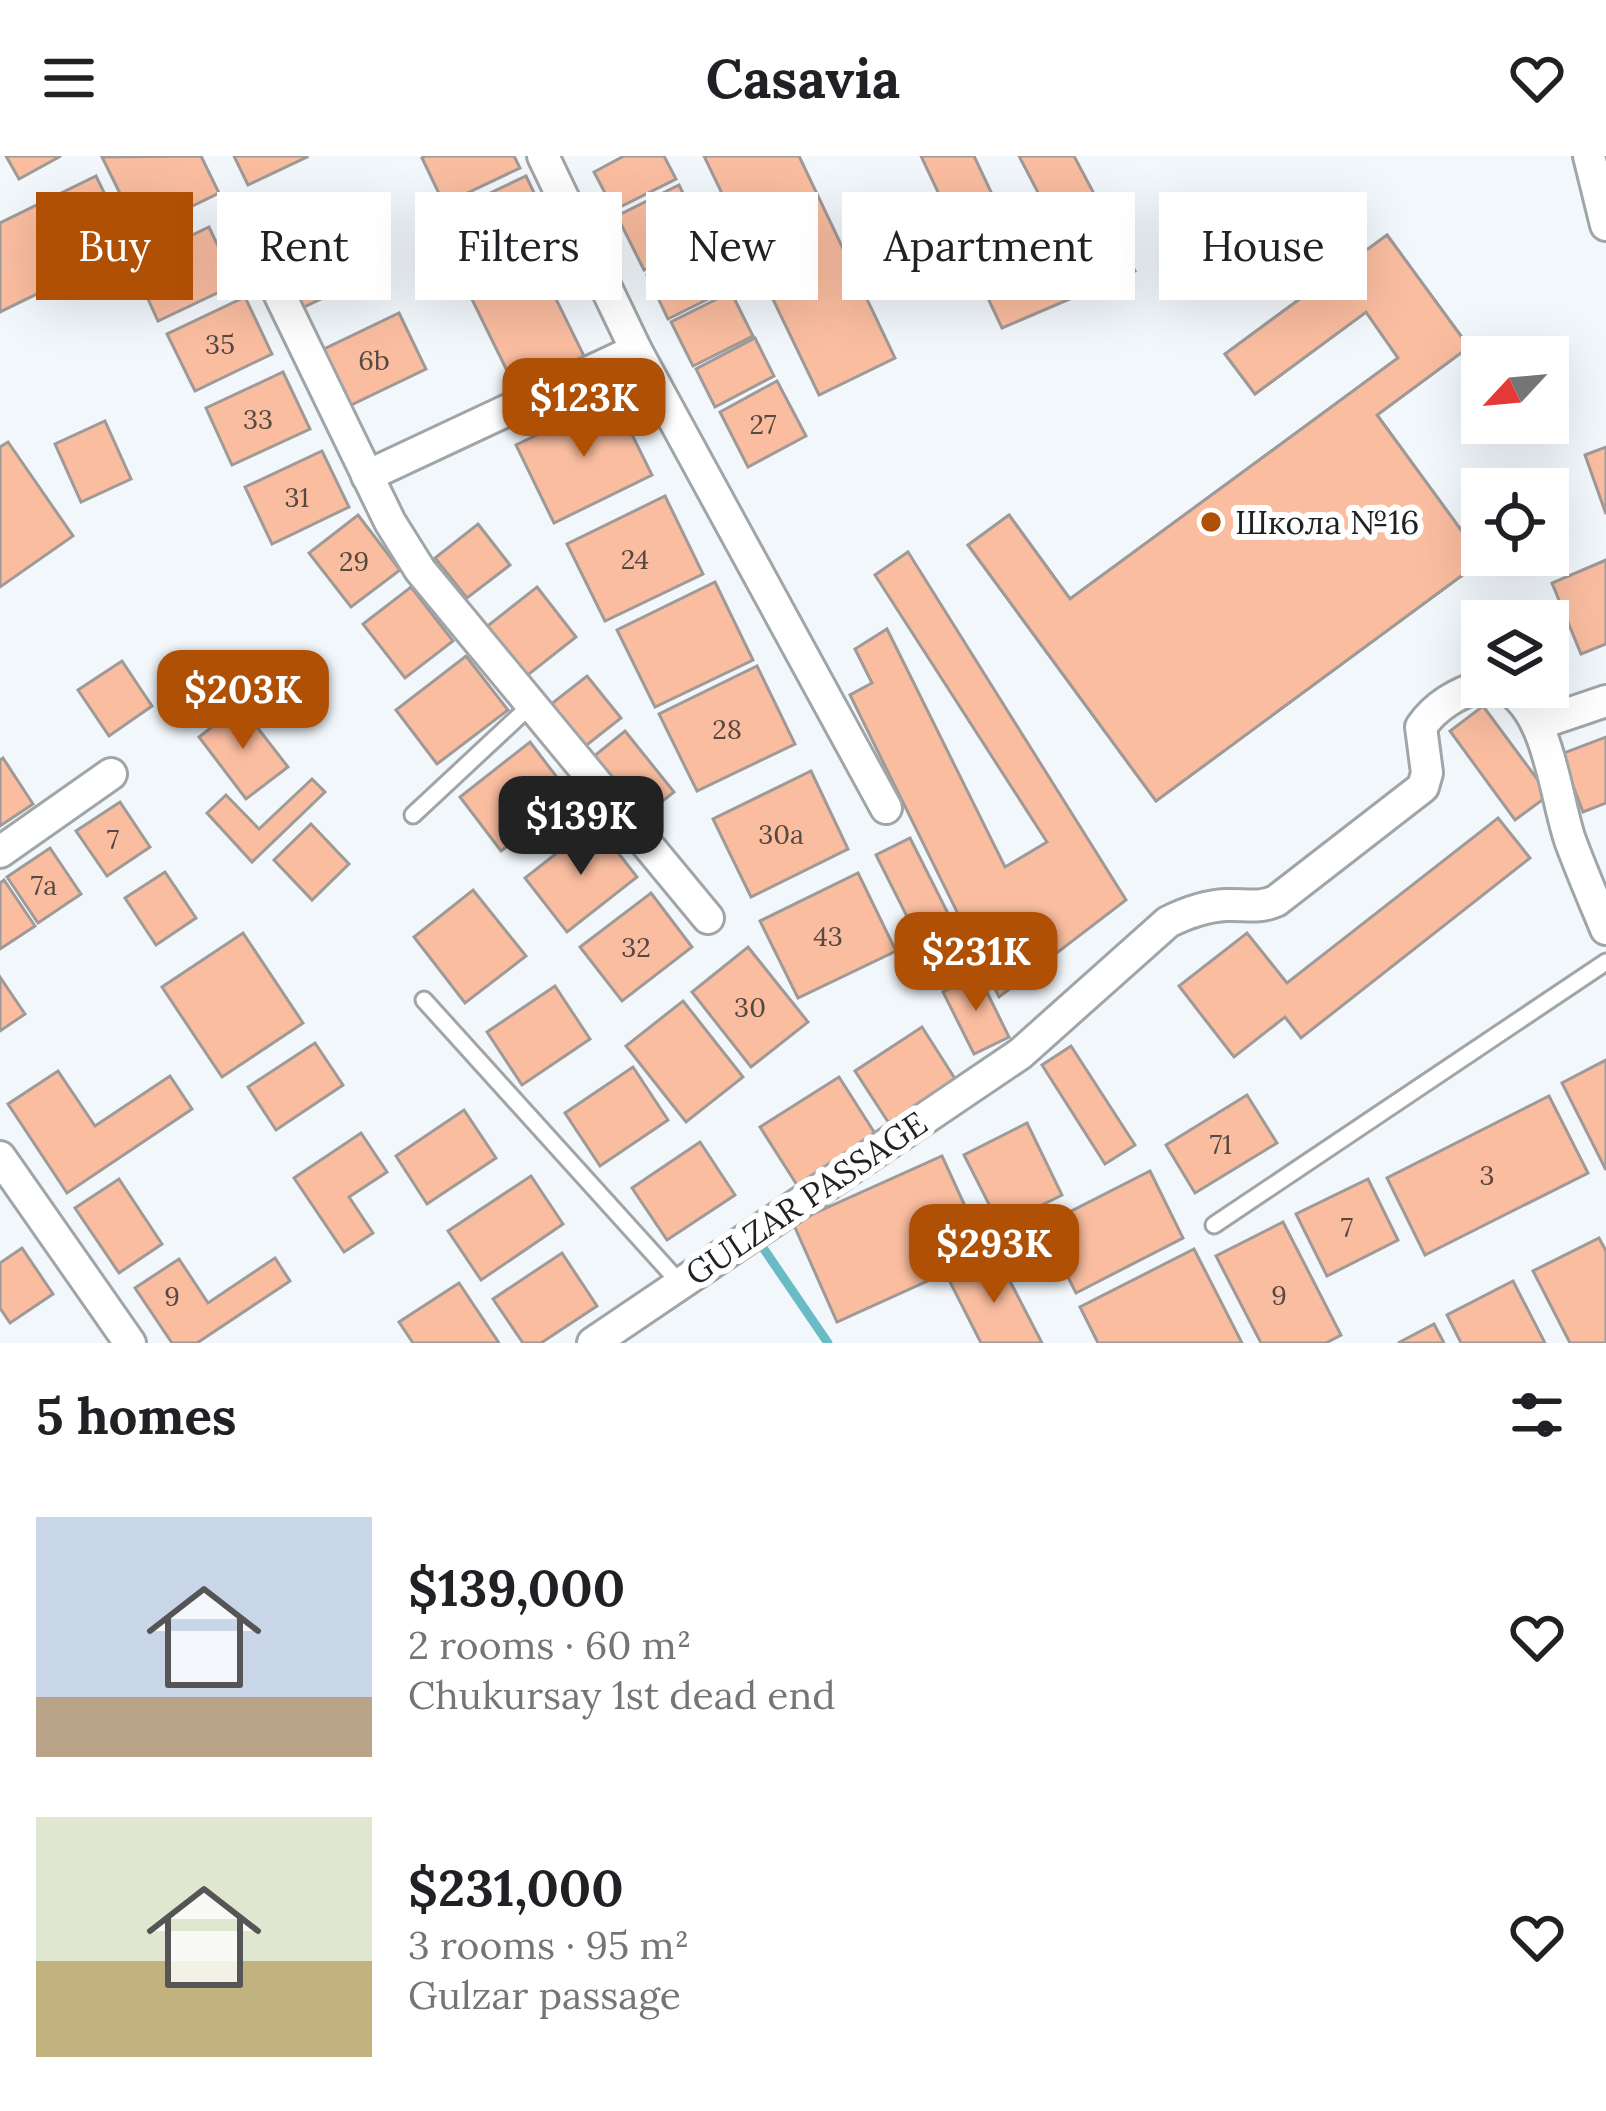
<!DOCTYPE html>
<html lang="en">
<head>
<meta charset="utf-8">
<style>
	:root { --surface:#fff; --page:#f2f2f2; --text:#202124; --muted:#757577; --accent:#b05005 }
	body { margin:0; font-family:Lora,serif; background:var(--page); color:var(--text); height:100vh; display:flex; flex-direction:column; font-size:45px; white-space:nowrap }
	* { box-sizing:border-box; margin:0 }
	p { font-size:39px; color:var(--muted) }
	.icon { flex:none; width:66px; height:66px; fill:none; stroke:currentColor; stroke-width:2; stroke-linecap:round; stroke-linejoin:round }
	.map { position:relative; height:1187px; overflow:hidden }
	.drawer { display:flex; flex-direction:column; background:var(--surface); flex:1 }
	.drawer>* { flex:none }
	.banner { position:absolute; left:36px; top:36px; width:1536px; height:108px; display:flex; gap:24px }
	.needle { width:78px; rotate:244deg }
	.fabs { position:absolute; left:1461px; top:180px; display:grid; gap:24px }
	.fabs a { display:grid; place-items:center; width:108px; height:108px; border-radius:0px; background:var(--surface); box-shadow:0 12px 48px #0002; font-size:60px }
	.price { position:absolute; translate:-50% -102px; padding:0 27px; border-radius:24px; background:var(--accent); color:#fff; font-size:39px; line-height:78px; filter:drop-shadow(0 3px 6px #0008) }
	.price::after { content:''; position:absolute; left:50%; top:72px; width:36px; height:27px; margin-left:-18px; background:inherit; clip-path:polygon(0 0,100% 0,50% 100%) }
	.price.current { background:#222; color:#fff }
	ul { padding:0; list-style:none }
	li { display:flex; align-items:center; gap:36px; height:300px; padding:0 36px }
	li span { display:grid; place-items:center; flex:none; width:336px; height:240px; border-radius:0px; color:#555 }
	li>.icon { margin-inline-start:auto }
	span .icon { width:144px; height:144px; fill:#fffc; stroke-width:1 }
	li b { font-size:51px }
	h2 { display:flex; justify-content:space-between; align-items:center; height:144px; padding:0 36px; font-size:51px }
	.chip { padding:0 42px; border-radius:0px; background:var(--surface); box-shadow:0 12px 48px #0002; font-size:42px; line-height:108px }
	.chip.current { background:var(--accent); color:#fff }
	header { display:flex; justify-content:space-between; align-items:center; height:156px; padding:0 36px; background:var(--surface); font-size:54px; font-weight:700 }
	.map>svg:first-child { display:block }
</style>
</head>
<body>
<header><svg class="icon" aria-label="menu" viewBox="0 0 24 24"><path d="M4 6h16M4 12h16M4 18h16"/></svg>Casavia<svg class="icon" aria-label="heart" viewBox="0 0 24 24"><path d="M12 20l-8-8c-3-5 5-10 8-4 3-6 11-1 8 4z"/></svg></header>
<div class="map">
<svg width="1606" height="1187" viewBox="0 0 1606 1187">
	<rect width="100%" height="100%" fill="#f2f7fb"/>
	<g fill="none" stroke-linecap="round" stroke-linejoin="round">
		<!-- stream -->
		<polyline stroke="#69bbc5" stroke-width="9" points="757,1083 828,1187"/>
	</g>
	<!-- building -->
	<g fill="#fabda0" stroke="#9f9a97" stroke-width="3" fill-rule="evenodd">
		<polygon points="6,0 61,0 19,23"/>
		<polygon points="201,0 219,37 139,76 102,1"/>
		<polygon points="234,0 306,0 307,1 248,29"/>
		<polygon points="425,0 514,0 520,12 444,48 422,2"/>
		<polygon points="624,0 664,0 676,23 614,54 594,16"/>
		<polygon points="704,0 799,0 895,202 819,239"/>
		<polygon points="921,0 974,0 1027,112 1069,96 1019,0 1074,0 1135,115 1002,172"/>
		<polygon points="96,20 131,92 0,156 0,67"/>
		<polygon points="526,20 548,66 473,102 450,56"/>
		<polygon points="679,29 706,83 644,114 617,60"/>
		<polygon points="350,59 377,116 300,153 273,96"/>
		<polygon points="209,71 236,128 158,165 132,108"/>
		<path d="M1387,79L1469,191L1377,259L1483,404L1156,645L968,389L1009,359L1070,443L1398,202L1366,156L1255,238L1225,198ZM1343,297L1408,384L1360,419L1296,332ZM1253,360L1322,453L1270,491L1201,398ZM1164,440L1228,527L1167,573L1102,486Z"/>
		<polygon points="1387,79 1469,191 1377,259 1483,404 1156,645 968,389 1009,359 1070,443 1398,202 1366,156 1255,238 1225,198"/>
		<polygon points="527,84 585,202 517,235 459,117"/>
		<polygon points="708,89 730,132 668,163 647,119"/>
		<polygon points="731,136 753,180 693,210 671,166"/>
		<polygon points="245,141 272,198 195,235 167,178"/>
		<polygon points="399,157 426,213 349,250 322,194"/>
		<polygon points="755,182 774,220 715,251 696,213"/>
		<polygon points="283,216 310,273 232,309 206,252"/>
		<polygon points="777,225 806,280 748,311 720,256"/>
		<polygon points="614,242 652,319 554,367 516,289"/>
		<polygon points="105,265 131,323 81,346 55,288"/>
		<polygon points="8,286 73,380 0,431 0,291"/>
		<polygon points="1606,291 1606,358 1585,299"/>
		<polygon points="322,295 349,351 272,388 245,331"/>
		<polygon points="665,340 703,418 605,465 567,388"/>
		<polygon points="358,359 400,414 351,451 309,397"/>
		<polygon points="478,368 510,409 467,442 435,402"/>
		<polygon points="908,396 1126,744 999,841 850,539 872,527 855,493 887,473 1005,711 1047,686 875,419"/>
		<polygon points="1606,404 1606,488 1581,498 1552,427"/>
		<polygon points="715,426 753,504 655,551 617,474"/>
		<polygon points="411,431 453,485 405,522 363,468"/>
		<polygon points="537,431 576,481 524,522 485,472"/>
		<polygon points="466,500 508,554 437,608 396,554"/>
		<polygon points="122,505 152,550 109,580 78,534"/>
		<polygon points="757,510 795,588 697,635 659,558"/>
		<polygon points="587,520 621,562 583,592 550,549"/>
		<polygon points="240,549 288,611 246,643 199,581"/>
		<polygon points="1483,550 1549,639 1515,664 1450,575"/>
		<polygon points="625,575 674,636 641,662 593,601"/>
		<polygon points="1606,581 1606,647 1583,656 1561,598"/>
		<polygon points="530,586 572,641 501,695 460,641"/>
		<polygon points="3,602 33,648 0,670 0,604"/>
		<polygon points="811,615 848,693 751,741 713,663"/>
		<polygon points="312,623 325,636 252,706 207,657 226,639 259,673"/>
		<polygon points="120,646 150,691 107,720 76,675"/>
		<polygon points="1498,662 1530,702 1301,882 1285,861 1234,901 1179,830 1247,777 1287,827"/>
		<polygon points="595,667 637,721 567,776 525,722"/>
		<polygon points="311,668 349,708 312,744 274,704"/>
		<polygon points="910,682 976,813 942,830 876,699"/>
		<polygon points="50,692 81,738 38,767 7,721"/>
		<polygon points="165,716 196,762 156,789 125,742"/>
		<polygon points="858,717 896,795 798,842 760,765"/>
		<polygon points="4,724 35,770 0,793 0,727"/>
		<polygon points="473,734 526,800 465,847 414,781"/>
		<polygon points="651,737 692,791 622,845 580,791"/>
		<polygon points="243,777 303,867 222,921 162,831"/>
		<polygon points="748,791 808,866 751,911 692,836"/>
		<polygon points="978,818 1009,881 974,898 943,836"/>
		<polygon points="0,821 25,858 0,875"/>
		<polygon points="555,830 590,883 522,929 487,876"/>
		<polygon points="683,845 743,921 686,966 626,890"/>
		<polygon points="922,871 959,929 892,972 855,915"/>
		<polygon points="315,887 343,929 276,974 248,931"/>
		<polygon points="1071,890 1135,989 1105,1008 1042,909"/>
		<polygon points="1606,904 1606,1014 1562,927"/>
		<polygon points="633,911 668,964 600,1010 565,957"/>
		<polygon points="58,915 95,970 170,920 192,953 67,1037 8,948"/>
		<polygon points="839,921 876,979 797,1029 760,971"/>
		<polygon points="1247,939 1277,987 1195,1037 1166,989"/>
		<polygon points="1549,940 1588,1017 1425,1099 1387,1022"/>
		<polygon points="464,954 496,1002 427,1048 396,1000"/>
		<polygon points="1027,967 1062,1039 1000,1070 964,999"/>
		<polygon points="361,977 387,1016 349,1041 373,1077 344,1096 294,1022"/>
		<polygon points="700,986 735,1039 667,1084 632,1032"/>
		<polygon points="942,1000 987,1098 837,1166 793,1067"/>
		<polygon points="1150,1015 1183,1082 1076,1137 1042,1070"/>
		<polygon points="531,1020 563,1068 481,1124 448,1075"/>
		<polygon points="119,1023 162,1088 119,1117 75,1052"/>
		<polygon points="1368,1023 1398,1084 1327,1120 1296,1058"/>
		<polygon points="1283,1066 1341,1179 1326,1187 1261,1187 1216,1100"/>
		<polygon points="1599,1082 1606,1095 1606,1187 1570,1187 1533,1115"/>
		<polygon points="22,1092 53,1138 10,1167 0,1152 0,1107"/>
		<polygon points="1194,1093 1242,1187 1098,1187 1080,1151"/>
		<polygon points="562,1097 597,1150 541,1187 523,1187 493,1143"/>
		<polygon points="275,1102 290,1125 197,1187 172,1187 135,1132 179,1103 208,1147"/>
		<polygon points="998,1102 1042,1187 981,1187 950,1126"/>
		<polygon points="1513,1125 1545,1187 1461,1187 1447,1159"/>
		<polygon points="459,1127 499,1187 413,1187 399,1166"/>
		<polygon points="1434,1168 1444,1187 1398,1187"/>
	</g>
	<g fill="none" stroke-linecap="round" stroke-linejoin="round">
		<defs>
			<g id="lane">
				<polyline points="413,659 531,549"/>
				<polyline points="424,844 679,1126"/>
				<polyline points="1214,1069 1606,806"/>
			</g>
			<g id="street">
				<polyline points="543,0 636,194 886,652"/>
				<polyline points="1589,0 1606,69"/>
				<polyline points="242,61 390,366 420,414 708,762"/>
				<polyline points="367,320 636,194"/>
				<path d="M1504,531C1549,553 1555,640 1570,684C1581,714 1594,744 1606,773"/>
				<polyline points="1538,568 1606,545"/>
				<polyline points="0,696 111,618"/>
				<polyline points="0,1001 130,1187"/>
				<path d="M593,1187L1020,898L1168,766C1188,756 1205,750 1226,749C1246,748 1257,753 1276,745L1423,631L1427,617L1421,571C1436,549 1457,538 1482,529"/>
			</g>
		</defs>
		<!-- lane casing -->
		<use href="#lane" stroke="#a0a5a8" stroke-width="21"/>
		<!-- street casing -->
		<use href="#street" stroke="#a0a5a8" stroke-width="36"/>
		<!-- lane -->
		<use href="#lane" stroke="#fff" stroke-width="15"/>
		<!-- street -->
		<use href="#street" stroke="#fff" stroke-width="30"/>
	</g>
	<!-- markers -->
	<circle fill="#b05005" stroke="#fff" stroke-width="4.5" cx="1211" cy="366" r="12"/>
	<g text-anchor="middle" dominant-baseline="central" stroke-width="12" stroke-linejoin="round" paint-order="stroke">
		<!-- number labels -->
		<g font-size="27" fill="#564842">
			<text x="220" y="188">35</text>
			<text x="374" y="204">6b</text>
			<text x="258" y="263">33</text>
			<text x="763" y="268">27</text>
			<text x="297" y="341">31</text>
			<text x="635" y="403">24</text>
			<text x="354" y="405">29</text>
			<text x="727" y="573">28</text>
			<text x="781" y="678">30a</text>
			<text x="113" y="683">7</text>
			<text x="44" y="729">7a</text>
			<text x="828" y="780">43</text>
			<text x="636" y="791">32</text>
			<text x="750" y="851">30</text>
			<text x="1221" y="988">71</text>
			<text x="1487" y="1019">3</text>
			<text x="1347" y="1071">7</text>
			<text x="1279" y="1139">9</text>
			<text x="172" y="1140">9</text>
		</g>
		<!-- poi labels -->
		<g font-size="33" fill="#1f2122" stroke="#fff" text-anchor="start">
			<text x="1235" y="366">Школа №16</text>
		</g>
		<!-- street labels -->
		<g font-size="33" fill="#1f2122" stroke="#fff">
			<text transform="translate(806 1042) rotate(-34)">GULZАR PASSAGE</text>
		</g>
	</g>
</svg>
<div class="fabs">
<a><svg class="needle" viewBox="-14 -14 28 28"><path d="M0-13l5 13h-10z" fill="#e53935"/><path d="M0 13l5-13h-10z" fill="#757577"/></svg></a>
<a><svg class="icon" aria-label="locate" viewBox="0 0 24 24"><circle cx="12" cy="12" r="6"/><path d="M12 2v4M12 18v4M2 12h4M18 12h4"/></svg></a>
<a><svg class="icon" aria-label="layers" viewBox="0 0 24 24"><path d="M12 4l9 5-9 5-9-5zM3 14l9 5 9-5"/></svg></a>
</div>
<b class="price" style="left:584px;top:304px">$123K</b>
<b class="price" style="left:243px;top:596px">$203K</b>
<b class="price current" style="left:581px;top:722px">$139K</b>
<b class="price" style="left:976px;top:858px">$231K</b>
<b class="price" style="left:994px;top:1150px">$293K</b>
<div class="banner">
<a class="chip current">Buy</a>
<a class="chip">Rent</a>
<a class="chip">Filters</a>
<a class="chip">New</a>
<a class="chip">Apartment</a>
<a class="chip">House</a>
</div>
</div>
<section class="drawer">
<h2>5 homes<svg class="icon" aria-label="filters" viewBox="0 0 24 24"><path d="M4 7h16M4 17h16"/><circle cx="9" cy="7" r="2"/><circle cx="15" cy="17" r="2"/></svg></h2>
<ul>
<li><span style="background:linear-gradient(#c9d6e8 75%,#b9a48a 0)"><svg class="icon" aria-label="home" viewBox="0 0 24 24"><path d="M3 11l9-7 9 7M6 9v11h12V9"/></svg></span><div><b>$139,000</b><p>2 rooms · 60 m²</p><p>Chukursay 1st dead end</p></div><svg class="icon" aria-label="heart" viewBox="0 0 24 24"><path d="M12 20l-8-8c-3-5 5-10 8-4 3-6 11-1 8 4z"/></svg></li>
<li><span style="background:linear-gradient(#dfe7d0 60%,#c2b280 0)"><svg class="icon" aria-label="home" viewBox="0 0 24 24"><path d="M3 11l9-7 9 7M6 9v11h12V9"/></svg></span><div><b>$231,000</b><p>3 rooms · 95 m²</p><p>Gulzаr passage</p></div><svg class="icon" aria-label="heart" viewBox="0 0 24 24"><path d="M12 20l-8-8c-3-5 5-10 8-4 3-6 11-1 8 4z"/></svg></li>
</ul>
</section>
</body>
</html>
